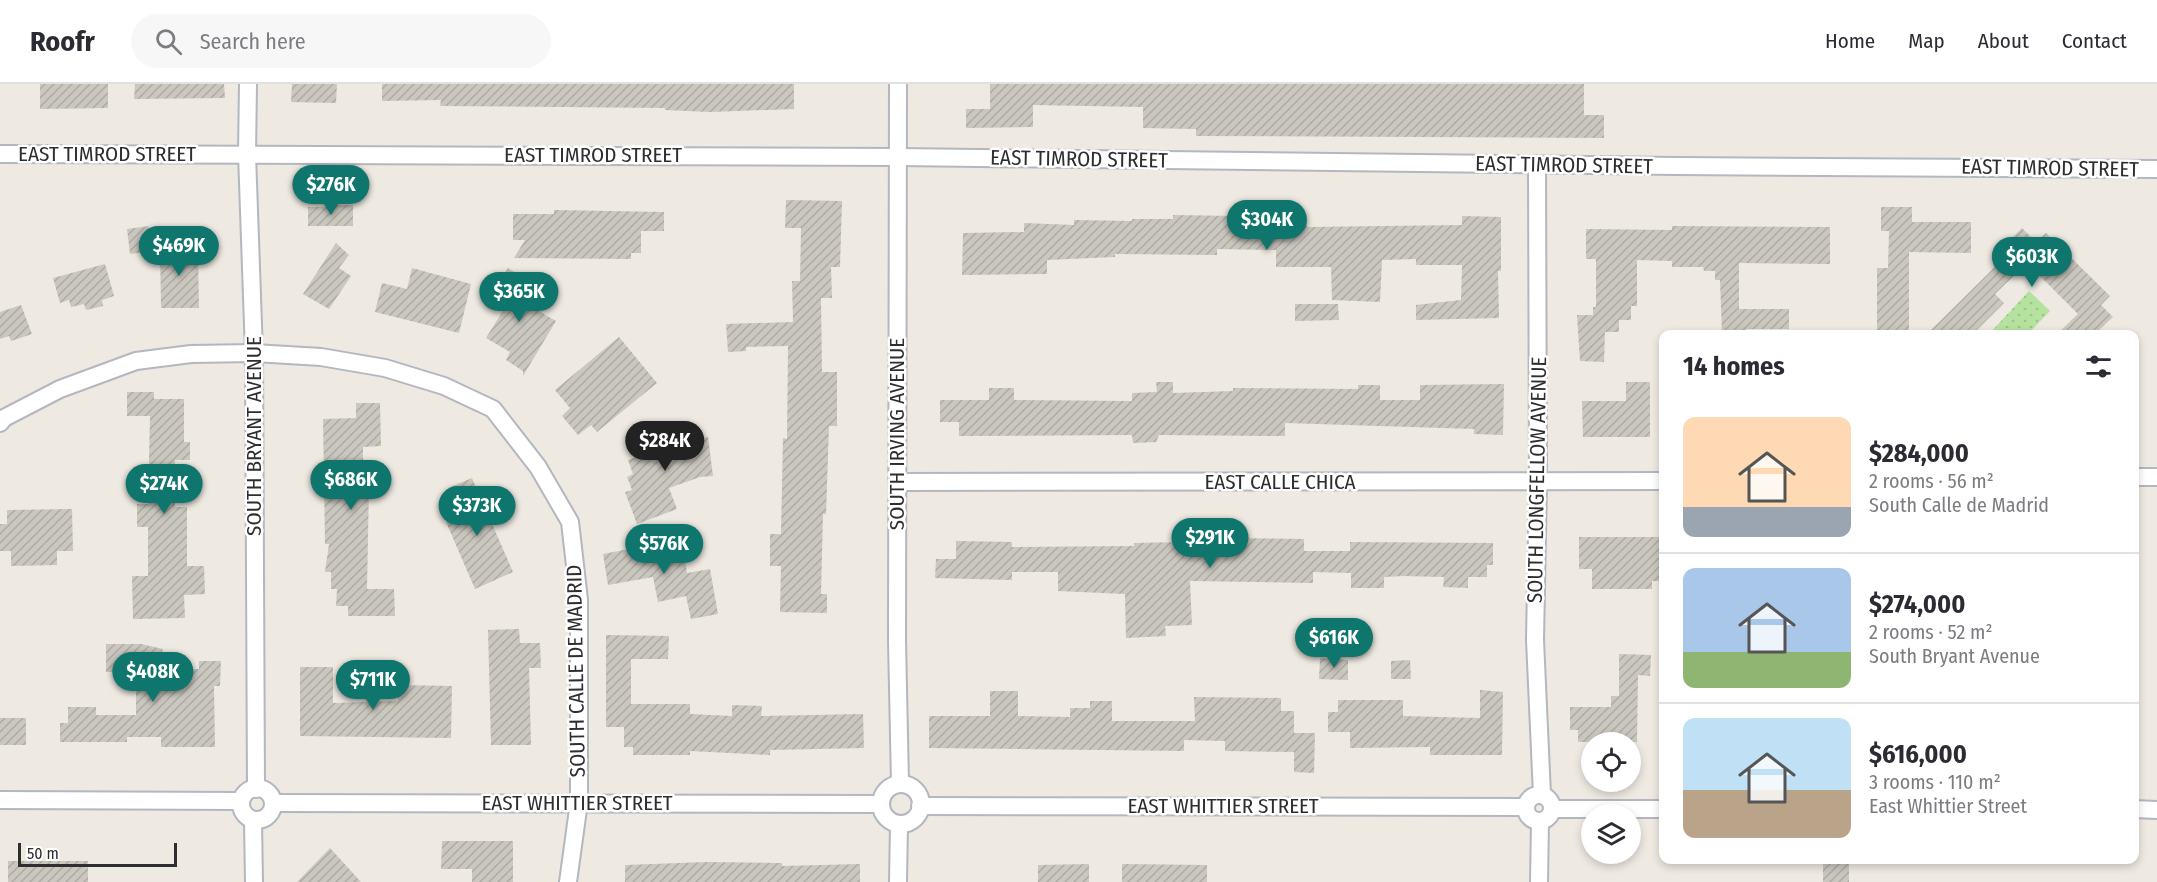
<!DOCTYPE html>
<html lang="en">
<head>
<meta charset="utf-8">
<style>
	:root { --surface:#fff; --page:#f7f7f7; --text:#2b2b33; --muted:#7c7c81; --line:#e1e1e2; --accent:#0f766e }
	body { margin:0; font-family:"Fira Sans Condensed",sans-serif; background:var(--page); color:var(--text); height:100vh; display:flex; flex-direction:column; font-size:22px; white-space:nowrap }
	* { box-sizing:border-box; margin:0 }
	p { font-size:20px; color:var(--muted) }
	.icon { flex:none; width:33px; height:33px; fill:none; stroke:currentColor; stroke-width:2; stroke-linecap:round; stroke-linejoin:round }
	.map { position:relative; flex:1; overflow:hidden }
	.panel { position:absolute; left:1659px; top:246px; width:480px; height:534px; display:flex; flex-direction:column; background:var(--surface); border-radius:12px; box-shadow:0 3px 9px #0003 }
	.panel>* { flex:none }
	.buttons { position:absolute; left:1581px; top:648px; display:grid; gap:12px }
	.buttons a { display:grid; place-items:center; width:60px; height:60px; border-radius:50%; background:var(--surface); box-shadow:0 3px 9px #0003; font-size:30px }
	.scale { position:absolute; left:18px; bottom:15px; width:159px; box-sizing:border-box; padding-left:6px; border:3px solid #2e2e2e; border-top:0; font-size:16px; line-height:21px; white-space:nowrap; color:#2e2e2e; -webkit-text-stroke:4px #fff; paint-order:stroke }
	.price { position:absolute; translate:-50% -51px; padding:0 14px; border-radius:21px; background:var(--accent); color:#fff; font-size:20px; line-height:39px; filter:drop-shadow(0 2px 3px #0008) }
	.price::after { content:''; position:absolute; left:50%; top:36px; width:18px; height:14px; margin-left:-9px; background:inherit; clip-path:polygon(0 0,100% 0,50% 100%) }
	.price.on { background:#222; color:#fff }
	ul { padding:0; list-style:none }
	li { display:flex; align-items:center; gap:18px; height:150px; padding:0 24px }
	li+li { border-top:2px solid var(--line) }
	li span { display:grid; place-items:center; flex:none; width:168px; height:120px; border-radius:12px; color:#555 }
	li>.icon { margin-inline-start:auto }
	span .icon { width:72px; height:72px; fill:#fffc; stroke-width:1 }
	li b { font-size:26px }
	h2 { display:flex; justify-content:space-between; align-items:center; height:72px; padding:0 24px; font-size:26px }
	header { display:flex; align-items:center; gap:36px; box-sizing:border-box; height:84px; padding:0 30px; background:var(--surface); border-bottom:2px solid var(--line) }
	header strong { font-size:28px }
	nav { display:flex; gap:33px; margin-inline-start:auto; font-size:21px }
	.search { width:420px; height:54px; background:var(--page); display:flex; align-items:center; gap:15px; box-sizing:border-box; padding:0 21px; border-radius:33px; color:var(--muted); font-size:22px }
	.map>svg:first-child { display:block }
</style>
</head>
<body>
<header>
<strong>Roofr</strong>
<div class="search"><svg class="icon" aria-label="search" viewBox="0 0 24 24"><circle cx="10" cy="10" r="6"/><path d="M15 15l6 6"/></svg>Search here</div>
<nav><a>Home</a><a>Map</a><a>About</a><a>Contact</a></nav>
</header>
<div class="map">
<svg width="2157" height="798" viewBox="0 0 2157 798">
	<defs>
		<pattern id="grass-dots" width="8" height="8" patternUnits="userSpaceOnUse" patternTransform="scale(1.5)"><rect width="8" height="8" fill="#b6e2a0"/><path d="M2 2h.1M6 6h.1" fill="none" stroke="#9dc28a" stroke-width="1.8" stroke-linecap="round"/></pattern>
		<pattern id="building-hatch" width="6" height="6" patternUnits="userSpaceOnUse" patternTransform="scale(1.5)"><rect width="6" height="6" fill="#cac7bf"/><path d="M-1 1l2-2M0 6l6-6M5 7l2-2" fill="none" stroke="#aeaba4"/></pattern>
	</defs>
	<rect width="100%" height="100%" fill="#eee9e1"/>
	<!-- grass -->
	<polygon fill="url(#grass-dots)" points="2029,207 2050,227 2028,250 1989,250"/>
	<!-- building -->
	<g fill="url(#building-hatch)">
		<polygon points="40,0 108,0 108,24 40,25"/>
		<polygon points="135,0 224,0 225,14 134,15"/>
		<polygon points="292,0 337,0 336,19 291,18"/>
		<polygon points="382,0 794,0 794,25 710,28 665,26 665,24 440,22 441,16 382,17"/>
		<polygon points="990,0 1584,0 1584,31 1604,31 1604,54 1196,52 1196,45 1143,44 1143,23 1033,21 1033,43 966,44 966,25 990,25"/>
		<polygon points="786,116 842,117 840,183 831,183 832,214 821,214 822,288 837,288 837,342 829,342 826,430 823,430 821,510 827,510 827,529 780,528 781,482 770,482 770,450 781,450 783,354 787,355 788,262 746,263 746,267 728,268 726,240 793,238 792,197 800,197 801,144 785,144"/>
		<polygon points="333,121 353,121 353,142 308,142 308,123 333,123"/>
		<polygon points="1881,123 1912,123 1912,138 1971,138 1971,169 1909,168 1909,250 1877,250 1877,184 1888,184 1889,147 1881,147"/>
		<polygon points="1276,125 1298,125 1298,138 1307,138 1307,143 1462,141 1462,132 1501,133 1501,187 1498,187 1499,234 1416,236 1416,221 1461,216 1462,181 1416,181 1416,175 1382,176 1380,218 1332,216 1331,183 1276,183 1276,166 1217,165 1217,171 1115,170 1115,173 1047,176 1047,190 962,191 963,149 1024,148 1024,139 1074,141 1074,136 1132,137 1132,135 1173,135 1173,131 1238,132 1237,138 1276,139"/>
		<polygon points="554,126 664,128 664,147 641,147 641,169 631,169 631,175 514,174 525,156 513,156 513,130 554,130"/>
		<polygon points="149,142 152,167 130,170 127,145"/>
		<polygon points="1672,142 1830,143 1830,180 1739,179 1739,225 1789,225 1789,245 1746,245 1746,250 1722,250 1720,196 1715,196 1715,187 1704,187 1703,183 1672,183 1672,177 1637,176 1637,222 1631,222 1631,236 1619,236 1619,248 1605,248 1604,278 1580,277 1577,231 1593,231 1593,223 1596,223 1596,175 1586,175 1586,145 1672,146"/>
		<polygon points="2022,144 2036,158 2046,149 2110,212 2101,221 2113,233 2095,250 2057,250 2078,230 2027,179 1995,210 2004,219 1973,250 1927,250 2009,169 1997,169"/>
		<polygon points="336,159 349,171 339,184 351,192 329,225 303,210"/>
		<polygon points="160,160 185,160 185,167 198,167 199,224 161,224"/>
		<polygon points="105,180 114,212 102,216 103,222 86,226 84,220 71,223 69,216 60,219 53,194"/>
		<polygon points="412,184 471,200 459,249 375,228 382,199 407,205"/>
		<polygon points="508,184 528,197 518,215 556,237 523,292 523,287 506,276 510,268 486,254 507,220 492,211"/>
		<polygon points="1295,220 1338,220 1339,236 1295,237"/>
		<polygon points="21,221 32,250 11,257 9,252 0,255 0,228"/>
		<polygon points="619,253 657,299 597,348 591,341 578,351 562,332 570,324 555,306"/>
		<polygon points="1156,298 1173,298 1173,309 1233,307 1233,304 1358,305 1358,301 1380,301 1380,316 1420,316 1420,301 1504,300 1503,351 1474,350 1474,345 1285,339 1285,352 1159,351 1156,358 1133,359 1132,351 959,352 959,338 940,338 940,316 989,316 989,304 1014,304 1014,316 1132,317 1132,309 1157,308"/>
		<polygon points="1626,298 1650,298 1650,353 1583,353 1582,317 1626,317"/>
		<polygon points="127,308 154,308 154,315 184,315 184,358 190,358 190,376 175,376 175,423 187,423 187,482 204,482 205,510 184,511 185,534 133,535 132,492 148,492 148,443 137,443 137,420 148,420 150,332 127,332"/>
		<polygon points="356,319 380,319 381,362 363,363 363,402 369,402 367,505 394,505 395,532 348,532 348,522 336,522 337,505 331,505 331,488 325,488 329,460 325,460 323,335 356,334"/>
		<polygon points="663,340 671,360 708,353 713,392 700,393 669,404 677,425 637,440 625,408 632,406 627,393 633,390 628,376 650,368 642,348"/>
		<polygon points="472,394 513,488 475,505 446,438 460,432 448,404"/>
		<polygon points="72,425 73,467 57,467 57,481 11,482 11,467 0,467 0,440 7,440 7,426"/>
		<polygon points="1579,453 1664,453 1664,497 1652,497 1652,505 1592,505 1592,485 1579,485"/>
		<polygon points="1223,454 1304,455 1304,467 1350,467 1350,458 1493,459 1493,481 1487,481 1487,493 1468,493 1468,504 1443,503 1444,493 1403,492 1384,493 1384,504 1351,504 1351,489 1313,488 1313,499 1190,497 1192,541 1165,542 1166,552 1126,554 1125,510 1058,507 1058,488 1012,488 1012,496 935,494 936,475 956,475 956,457 1012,458 1012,463 1134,462 1134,459 1183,458 1184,471 1223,471"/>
		<polygon points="681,455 687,489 710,485 718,530 691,535 686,512 658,518 653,493 608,501 603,470"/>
		<polygon points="519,545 520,559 540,559 541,584 529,584 531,661 491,661 488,546"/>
		<polygon points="606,551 669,552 668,575 631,575 631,620 690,620 690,630 732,632 732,621 762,622 761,632 863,630 864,664 770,666 770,671 690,667 690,671 633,671 633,663 624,663 624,643 606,643"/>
		<polygon points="106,560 141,560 163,565 155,586 199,585 199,577 221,577 220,602 214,602 215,663 161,663 161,653 127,653 127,658 60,658 60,639 68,639 68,623 96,623 96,631 136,631 136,588 106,588"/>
		<polygon points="1619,570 1651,571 1650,592 1638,591 1637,658 1578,658 1578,646 1570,646 1570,623 1611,623 1611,612 1619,612"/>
		<polygon points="1320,574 1348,576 1348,596 1319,595"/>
		<polygon points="1410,576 1411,595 1391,595 1391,577"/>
		<polygon points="300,583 333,583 333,619 398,617 398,601 452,602 451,654 300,652"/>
		<polygon points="1480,606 1503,608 1502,671 1430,671 1430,663 1350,664 1350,648 1328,648 1328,628 1338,628 1338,616 1403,616 1403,632 1480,634"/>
		<polygon points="990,607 1018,607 1018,632 1070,633 1070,624 1090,624 1090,617 1112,617 1112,637 1195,637 1194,613 1281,614 1281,627 1294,627 1294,649 1315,649 1314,689 1294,688 1294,668 1225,667 1225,657 1184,656 1184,667 929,664 929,632 990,632"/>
		<rect x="0" y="634" width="26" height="27"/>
		<polygon points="442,757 513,757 513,798 472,798 472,785 441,785"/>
		<polygon points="330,764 361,798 297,798"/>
		<rect x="8" y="777" width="80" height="21"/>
		<polygon points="707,778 782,779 782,782 860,780 860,798 625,798 625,781"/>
		<polygon points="1823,779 1849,780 1849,798 1823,798"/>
		<polygon points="1089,780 1089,798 1038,798 1038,781"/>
		<polygon points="1122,780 1207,781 1207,798 1122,798"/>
	</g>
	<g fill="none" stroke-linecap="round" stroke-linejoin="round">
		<defs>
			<g id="minor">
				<polyline points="248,0 247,70 254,269 256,705"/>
				<polyline points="898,0 897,556 900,700"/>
				<polyline points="0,70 898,73 1677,82 2157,85"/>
				<polyline points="1537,80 1538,398 1535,556 1542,711"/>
				<polyline points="0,339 4,334 60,305 136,277 191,270 254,269 321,273 385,284 444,302 493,325 538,383 570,438 579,516 579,718 568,798"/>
				<polyline points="2134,393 2157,393"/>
				<polyline points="897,398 1664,397"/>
				<circle cx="901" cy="720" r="20"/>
				<circle cx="257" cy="720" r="16"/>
				<circle cx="1539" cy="724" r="13"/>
				<polyline points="0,716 241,717"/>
				<polyline points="273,719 881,720"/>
				<polyline points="920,722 1526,723"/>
				<polyline points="1552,725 1664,725"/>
				<polyline points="2134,725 2157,726"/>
				<polyline points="253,736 254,798"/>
				<polyline points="898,798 899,740"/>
				<polyline points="1539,798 1540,737"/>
			</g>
		</defs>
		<!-- minor casing -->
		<use href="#minor" stroke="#b4b7c0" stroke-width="20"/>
		<!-- minor -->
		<use href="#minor" stroke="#fff" stroke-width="16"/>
	</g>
	<g text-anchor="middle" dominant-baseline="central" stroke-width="5" stroke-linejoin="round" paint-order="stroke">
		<!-- street labels -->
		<g font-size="21" fill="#2e2e2e" stroke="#fff">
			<text x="107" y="70">EAST TIMROD STREET</text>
			<text x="593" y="71">EAST TIMROD STREET</text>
			<text transform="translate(1079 75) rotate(1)">EAST TIMROD STREET</text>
			<text transform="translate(1564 81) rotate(1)">EAST TIMROD STREET</text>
			<text transform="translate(2050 84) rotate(1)">EAST TIMROD STREET</text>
			<text transform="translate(897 350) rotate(-90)">SOUTH IRVING AVENUE</text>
			<text transform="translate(254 352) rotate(-90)">SOUTH BRYANT AVENUE</text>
			<text transform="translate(1537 396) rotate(-89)">SOUTH LONGFELLOW AVENUE</text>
			<text x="1280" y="398">EAST CALLE CHICA</text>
			<text transform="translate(576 587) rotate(-91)">SOUTH CALLE DE MADRID</text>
			<text x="577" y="719">EAST WHITTIER STREET</text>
			<text x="1223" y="722">EAST WHITTIER STREET</text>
		</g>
	</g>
</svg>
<div class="buttons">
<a><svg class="icon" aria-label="locate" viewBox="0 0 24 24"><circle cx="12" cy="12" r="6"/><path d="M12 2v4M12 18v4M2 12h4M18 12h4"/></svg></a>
<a><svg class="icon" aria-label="layers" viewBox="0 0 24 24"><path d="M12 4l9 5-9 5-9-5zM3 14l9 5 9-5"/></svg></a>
</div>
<div class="scale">50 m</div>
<b class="price" style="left:331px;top:132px">$276K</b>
<b class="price" style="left:1267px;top:167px">$304K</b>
<b class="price" style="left:179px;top:193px">$469K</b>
<b class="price" style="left:2032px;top:204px">$603K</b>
<b class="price" style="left:519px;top:239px">$365K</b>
<b class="price on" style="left:665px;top:388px">$284K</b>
<b class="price" style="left:351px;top:427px">$686K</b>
<b class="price" style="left:164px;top:431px">$274K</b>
<b class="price" style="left:477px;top:453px">$373K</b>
<b class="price" style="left:1210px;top:485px">$291K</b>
<b class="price" style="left:664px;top:491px">$576K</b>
<b class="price" style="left:1334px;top:585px">$616K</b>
<b class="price" style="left:153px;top:619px">$408K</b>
<b class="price" style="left:373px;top:627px">$711K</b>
<section class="panel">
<h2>14 homes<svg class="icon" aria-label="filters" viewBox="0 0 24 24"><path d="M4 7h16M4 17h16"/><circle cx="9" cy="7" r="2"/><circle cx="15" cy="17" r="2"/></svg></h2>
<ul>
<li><span style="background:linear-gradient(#ffd9b3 75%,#9aa5b1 0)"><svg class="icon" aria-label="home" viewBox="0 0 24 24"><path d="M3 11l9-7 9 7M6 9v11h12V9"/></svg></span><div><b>$284,000</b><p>2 rooms · 56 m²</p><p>South Calle de Madrid</p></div></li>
<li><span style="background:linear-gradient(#a9c7e8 70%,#8fb573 0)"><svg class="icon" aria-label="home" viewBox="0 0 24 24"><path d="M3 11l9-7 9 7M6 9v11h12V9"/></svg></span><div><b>$274,000</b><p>2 rooms · 52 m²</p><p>South Bryant Avenue</p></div></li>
<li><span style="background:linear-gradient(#bfe0f5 60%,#b9a48a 0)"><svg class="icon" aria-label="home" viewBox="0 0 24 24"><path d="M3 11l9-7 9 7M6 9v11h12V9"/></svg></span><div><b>$616,000</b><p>3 rooms · 110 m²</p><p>East Whittier Street</p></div></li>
</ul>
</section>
</div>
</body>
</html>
